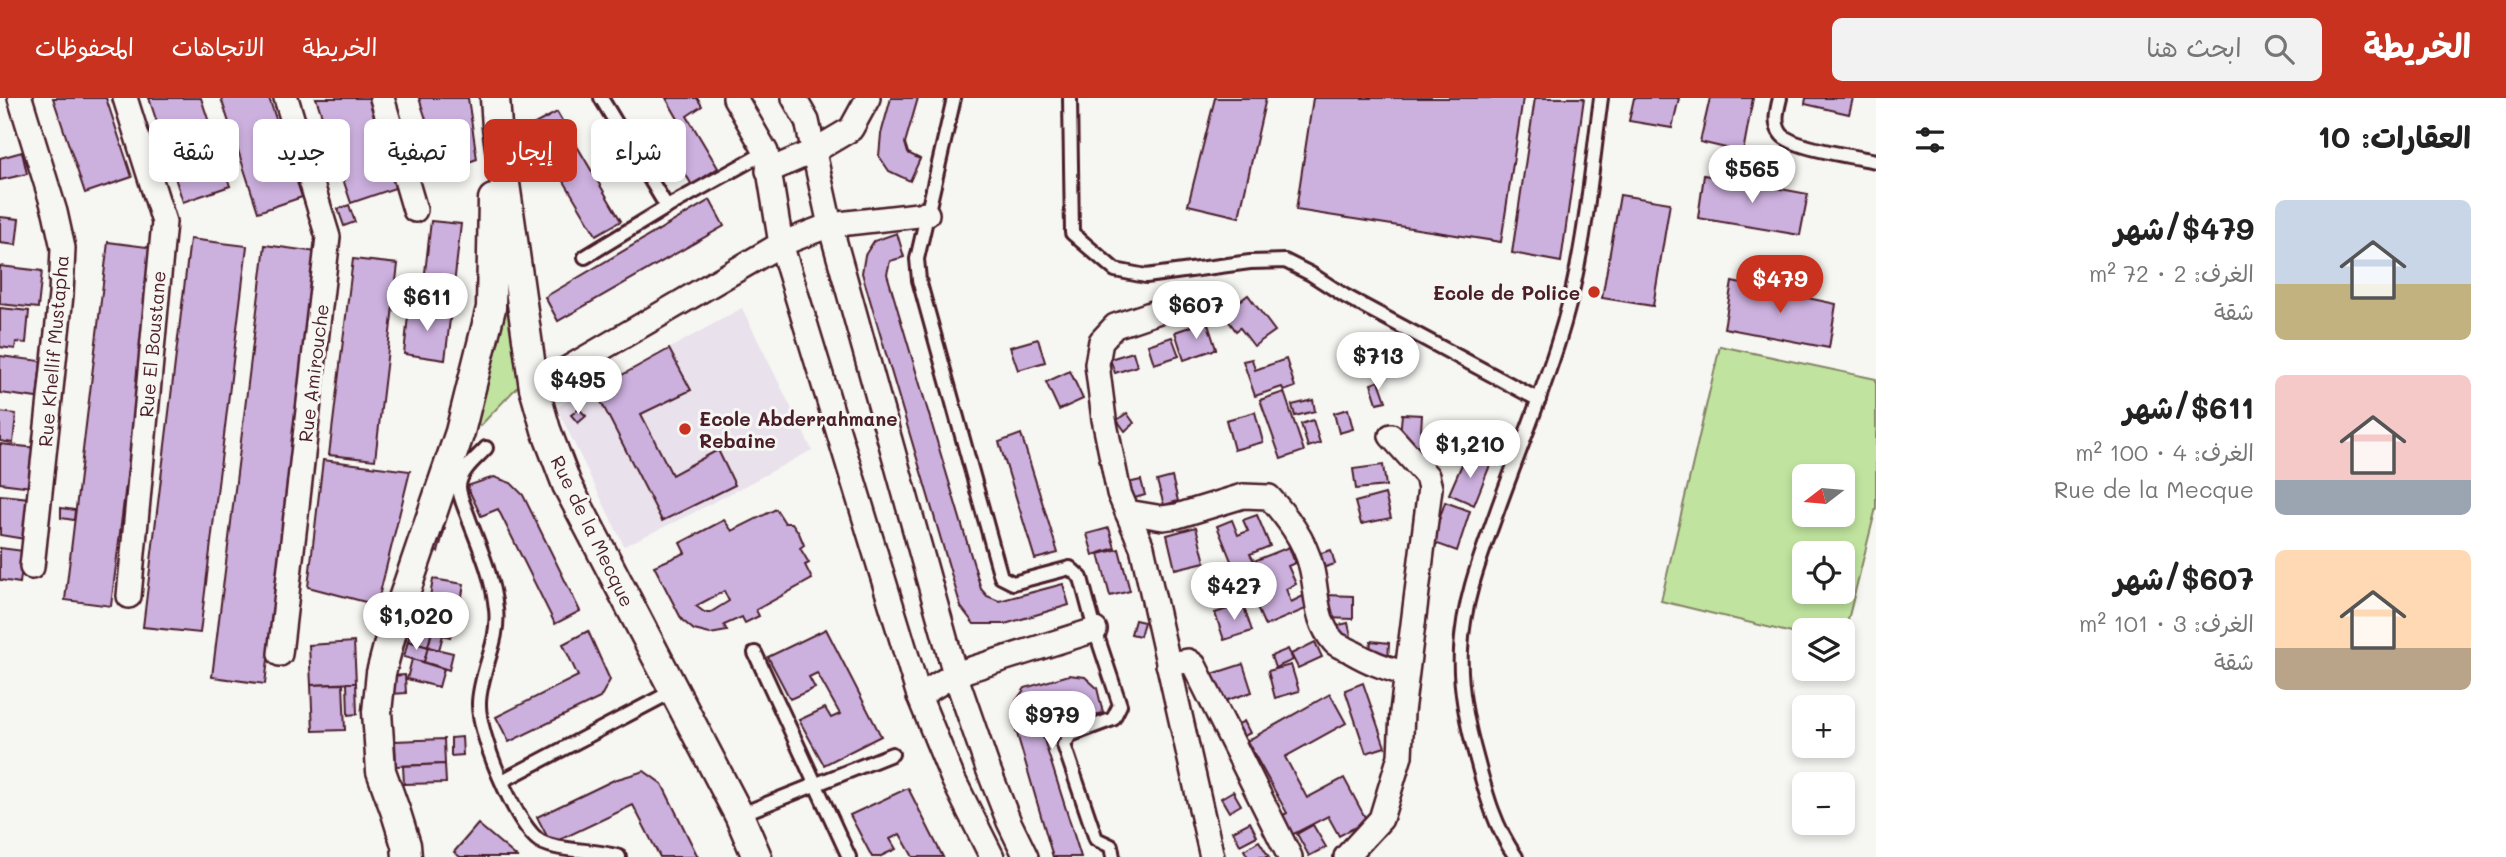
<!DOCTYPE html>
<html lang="ar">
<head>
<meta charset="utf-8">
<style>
	:root { --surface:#fff; --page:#f2f2f2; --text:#222; --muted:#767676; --accent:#c8321e }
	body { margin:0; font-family:Mali,"Playpen Sans Arabic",sans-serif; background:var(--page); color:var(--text); direction:rtl; height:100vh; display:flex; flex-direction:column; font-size:26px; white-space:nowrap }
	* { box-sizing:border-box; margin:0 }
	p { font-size:23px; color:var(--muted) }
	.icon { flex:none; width:38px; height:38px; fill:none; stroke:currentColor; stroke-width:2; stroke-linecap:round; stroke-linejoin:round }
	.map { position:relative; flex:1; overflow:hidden; direction:ltr }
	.drawer { display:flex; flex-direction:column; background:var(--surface); width:630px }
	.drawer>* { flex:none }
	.hud { position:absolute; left:21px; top:21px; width:665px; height:63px; direction:rtl; display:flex; gap:14px }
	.needle { width:46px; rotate:254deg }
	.tools { position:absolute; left:1792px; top:366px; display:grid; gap:14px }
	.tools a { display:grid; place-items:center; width:63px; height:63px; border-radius:10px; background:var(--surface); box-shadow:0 4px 10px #0003; font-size:35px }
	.price { position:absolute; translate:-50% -60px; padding:0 16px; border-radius:24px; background:#fff; color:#222; font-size:23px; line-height:46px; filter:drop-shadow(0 2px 4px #0008) }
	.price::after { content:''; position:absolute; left:50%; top:42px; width:21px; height:16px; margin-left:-10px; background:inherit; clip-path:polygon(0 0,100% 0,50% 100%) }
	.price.selected { background:var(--accent); color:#fff }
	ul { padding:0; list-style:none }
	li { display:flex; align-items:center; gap:21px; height:175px; padding:0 35px }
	li span { display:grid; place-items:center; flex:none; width:196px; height:140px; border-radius:10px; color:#555 }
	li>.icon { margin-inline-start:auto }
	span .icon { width:84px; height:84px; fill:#fffc; stroke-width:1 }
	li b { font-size:30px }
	h2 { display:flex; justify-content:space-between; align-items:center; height:84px; padding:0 35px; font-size:30px }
	.chip { padding:0 24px; border-radius:10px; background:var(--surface); box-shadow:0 4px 10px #0003; font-size:24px; line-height:63px }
	.chip.selected { background:var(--accent); color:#fff }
	header { display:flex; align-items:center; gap:42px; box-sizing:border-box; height:98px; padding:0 35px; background:var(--accent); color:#fff }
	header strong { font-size:33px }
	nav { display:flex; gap:38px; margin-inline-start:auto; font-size:24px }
	.search { width:490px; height:63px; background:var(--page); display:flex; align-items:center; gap:18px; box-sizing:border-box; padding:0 24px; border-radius:10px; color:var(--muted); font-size:26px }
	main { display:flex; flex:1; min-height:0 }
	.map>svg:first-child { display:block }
</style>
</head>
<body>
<header>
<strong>الخريطة</strong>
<div class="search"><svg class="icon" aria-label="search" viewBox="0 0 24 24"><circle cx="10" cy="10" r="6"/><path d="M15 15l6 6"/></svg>ابحث هنا</div>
<nav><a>الخريطة</a><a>الاتجاهات</a><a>المحفوظات</a></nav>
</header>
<main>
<section class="drawer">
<h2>العقارات: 10<svg class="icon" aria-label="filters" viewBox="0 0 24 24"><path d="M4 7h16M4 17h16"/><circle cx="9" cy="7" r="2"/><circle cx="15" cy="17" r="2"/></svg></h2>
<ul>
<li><span style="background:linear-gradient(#c9d6e8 60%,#c2b280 0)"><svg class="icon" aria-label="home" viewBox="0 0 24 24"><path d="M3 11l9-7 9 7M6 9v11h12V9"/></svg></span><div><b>$479/شهر</b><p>الغرف: 2 · 72 m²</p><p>شقة</p></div></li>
<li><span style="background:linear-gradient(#f6c9c9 75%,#9aa5b1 0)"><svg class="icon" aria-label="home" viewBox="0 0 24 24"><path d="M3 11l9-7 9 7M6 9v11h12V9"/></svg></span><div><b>$611/شهر</b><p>الغرف: 4 · 100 m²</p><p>Rue de la Mecque</p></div></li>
<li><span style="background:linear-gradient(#ffd9b3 70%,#b9a48a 0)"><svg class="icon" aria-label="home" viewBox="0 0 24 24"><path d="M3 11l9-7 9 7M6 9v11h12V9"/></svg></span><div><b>$607/شهر</b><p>الغرف: 3 · 101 m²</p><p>شقة</p></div></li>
</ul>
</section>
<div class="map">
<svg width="1876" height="759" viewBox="0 0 1876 759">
	<rect width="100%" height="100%" fill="#f6f6f2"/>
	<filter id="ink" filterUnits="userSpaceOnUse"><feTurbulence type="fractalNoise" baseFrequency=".0143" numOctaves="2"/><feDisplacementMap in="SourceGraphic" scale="14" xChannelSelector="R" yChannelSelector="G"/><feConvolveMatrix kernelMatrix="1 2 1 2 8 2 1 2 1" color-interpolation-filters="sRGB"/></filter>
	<g filter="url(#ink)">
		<!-- built -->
		<polygon fill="#e9e1ec" points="742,210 812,352 693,415 624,448 557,310 591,285 595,292"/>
		<!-- green -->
		<g fill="#c0e49f" stroke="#858265" stroke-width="2" fill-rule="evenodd">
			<polygon points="509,170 520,286 480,328 469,316"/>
			<path d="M1720,248L1876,281V410L1843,542V532H1804V538L1661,503ZM1804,378H1843V416H1804ZM1804,455H1843V494H1804Z"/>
		</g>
		<!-- building -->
		<g fill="#ccb0de" stroke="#4a1f2b" stroke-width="2" fill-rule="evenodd">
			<polygon points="53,0 106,0 132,79 85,95"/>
			<polygon points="149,0 201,0 230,88 183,104"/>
			<polygon points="221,0 269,0 302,99 258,114"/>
			<polygon points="316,0 371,0 401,88 351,105"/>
			<polygon points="419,0 468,0 477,61 443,73"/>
			<polygon points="666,0 697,0 702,8 687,18 718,70 692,87 659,32 678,21"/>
			<polygon points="891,0 918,0 905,45 908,55 920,61 910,83 889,73 879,58 881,36"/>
			<polygon points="1215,0 1266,0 1239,119 1188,107"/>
			<polygon points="1313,0 1523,0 1501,144 1296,112"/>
			<polygon points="1535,0 1584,0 1561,164 1512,155"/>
			<polygon points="1634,0 1679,0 1672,30 1629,23"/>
			<polygon points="1710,0 1753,0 1743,54 1700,44"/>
			<polygon points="1806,0 1853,0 1849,16 1805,6"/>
			<polygon points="557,14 621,123 596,137 531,28"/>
			<polygon points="22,54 27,76 0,82 0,60"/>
			<polygon points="1704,77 1808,96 1800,137 1698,120"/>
			<polygon points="1620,97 1670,105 1653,208 1602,200"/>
			<polygon points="710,102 724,128 558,223 545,199"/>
			<polygon points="349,107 355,124 344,128 338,111"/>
			<polygon points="0,119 19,121 16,147 0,145"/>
			<polygon points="431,123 461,126 451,213 421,209"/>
			<polygon points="897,135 904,159 890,163 887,176 981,491 987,498 999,503 1063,486 1069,507 1005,526 974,526 961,509 862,175 865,157 874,143"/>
			<polygon points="190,141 247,148 200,535 143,529"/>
			<polygon points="108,144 155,150 111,508 65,502"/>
			<polygon points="265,147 317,154 265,586 212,579"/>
			<polygon points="353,161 398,166 375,362 329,357"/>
			<polygon points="0,168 42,173 38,210 0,206"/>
			<polygon points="1732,184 1836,206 1829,250 1724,230"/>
			<polygon points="1227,194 1236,206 1248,197 1275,233 1254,248 1240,230 1236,233 1214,203"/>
			<polygon points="409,208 451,213 445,262 404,256"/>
			<polygon points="0,210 29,213 26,245 16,244 15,251 0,249"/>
			<polygon points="1207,223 1216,251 1184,262 1175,234"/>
			<polygon points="1172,239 1179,258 1154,266 1148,247"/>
			<polygon points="1038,241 1045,264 1018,272 1010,249"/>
			<polygon points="669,251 691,292 641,316 672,377 718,352 735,387 662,423 595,292"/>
			<polygon points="1133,254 1137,268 1115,275 1110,261"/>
			<polygon points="0,258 41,263 37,300 0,295"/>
			<polygon points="1252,261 1255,272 1286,261 1295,289 1284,293 1282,289 1255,298 1243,263"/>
			<polygon points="1070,273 1083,301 1059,312 1046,284"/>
			<polygon points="1379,283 1386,303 1377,305 1371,286"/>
			<polygon points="1284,294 1304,353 1281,361 1260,302"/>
			<polygon points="1313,302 1315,313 1295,318 1292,307"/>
			<polygon points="579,311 586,318 578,325 571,317"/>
			<polygon points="1348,311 1353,331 1339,335 1334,315"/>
			<polygon points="0,314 16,316 13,345 0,343"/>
			<polygon points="1255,314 1263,344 1234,352 1226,322"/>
			<polygon points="1127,315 1134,325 1125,333 1117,322"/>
			<polygon points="1402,316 1422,317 1420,349 1399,348"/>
			<polygon points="1313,322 1320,345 1308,349 1301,326"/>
			<polygon points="1021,336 1058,455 1035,461 999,344"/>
			<polygon points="0,346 37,350 32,389 0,385"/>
			<polygon points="1466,357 1490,367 1474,407 1449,396"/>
			<polygon points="323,362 410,373 377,507 308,489"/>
			<polygon points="1383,367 1386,388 1356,391 1353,371"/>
			<polygon points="494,379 511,385 523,397 580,513 555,526 498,411 481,418 467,388"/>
			<polygon points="1172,379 1178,403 1164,407 1157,383"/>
			<polygon points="1141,382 1145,397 1128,402 1123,386"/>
			<polygon points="1385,396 1391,420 1361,426 1355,404"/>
			<polygon points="0,397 30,400 25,441 0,437"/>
			<polygon points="1445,404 1470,413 1457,453 1432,444"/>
			<polygon points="61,410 75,412 74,422 61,420"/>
			<path d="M776,411L785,425H792L799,435L804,447L800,450L809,465L805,467L812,481L756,512L759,518L745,525L742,519L724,527L727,533L710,536L694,532L682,522L654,468L685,455L680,445L724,422L732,433ZM724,493L729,503L711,514H704L696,508Z"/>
			<polygon points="1257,417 1270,448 1250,456 1254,463 1289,449 1295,465 1288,468 1296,486 1286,491 1291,504 1303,498 1308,510 1265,528 1254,503 1248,505 1217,428 1232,422 1238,437 1248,433 1243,422"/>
			<polygon points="431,426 445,430 438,454 425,450"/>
			<polygon points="1196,429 1205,464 1175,471 1167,437"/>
			<polygon points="1109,430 1115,450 1093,457 1087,436"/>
			<polygon points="0,450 24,453 20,485 0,482"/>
			<polygon points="1119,451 1130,493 1110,498 1099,456"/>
			<polygon points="1331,452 1335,466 1316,472 1311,458"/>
			<polygon points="1229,475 1236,500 1213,507 1205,482"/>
			<polygon points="433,481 464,486 461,504 430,499"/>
			<polygon points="1326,497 1353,498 1353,521 1326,520"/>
			<polygon points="440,504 459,509 450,539 432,534"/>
			<polygon points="1243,506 1252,533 1224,542 1215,515"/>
			<polygon points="427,510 437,513 432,532 422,529"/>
			<polygon points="1135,522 1144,524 1140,538 1131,536"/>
			<polygon points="1348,525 1352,543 1338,546 1335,528"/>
			<polygon points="412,526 432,532 428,549 408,543"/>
			<polygon points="826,531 881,638 824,667 799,622 825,610 831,620 840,616 817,575 809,579 815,590 790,601 768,559"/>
			<polygon points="588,533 610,582 600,600 509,644 496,619 578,578 563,546"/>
			<polygon points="432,534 443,537 439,552 428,549"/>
			<polygon points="408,543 428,549 424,564 404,559"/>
			<polygon points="1371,543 1389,545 1388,563 1369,561"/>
			<polygon points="354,544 356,585 311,587 309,547"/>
			<polygon points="1315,544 1322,559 1298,570 1291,556"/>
			<polygon points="428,549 453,555 449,572 424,564"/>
			<polygon points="1288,551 1293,562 1275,570 1271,558"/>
			<polygon points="412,561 444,571 439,589 407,581"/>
			<polygon points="1243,566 1252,594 1218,605 1209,577"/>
			<polygon points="1291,567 1299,593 1275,600 1268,573"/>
			<polygon points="405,577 406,595 391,596 390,578"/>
			<polygon points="1069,577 1085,579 1097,590 1103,615 1079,621 1073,607 1064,603 1046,609 1041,617 1039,626 1081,759 1053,759 1013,622 1016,603 1025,590"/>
			<polygon points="347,585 356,585 357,616 348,617"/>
			<polygon points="1363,585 1385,649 1366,655 1345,592"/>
			<polygon points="343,586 345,632 313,633 311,587"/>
			<polygon points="1330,596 1346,625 1285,659 1307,700 1344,680 1367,723 1339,738 1328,718 1284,741 1274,722 1287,715 1247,643"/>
			<polygon points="1244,623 1250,635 1237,642 1231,630"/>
			<polygon points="462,639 463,657 451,658 451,640"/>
			<polygon points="444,641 445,666 396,668 395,643"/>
			<polygon points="445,666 446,685 404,686 403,668"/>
			<polygon points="644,673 662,686 698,759 660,759 633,707 551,746 537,719 614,682"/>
			<polygon points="908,690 943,759 913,759 900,736 890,741 896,751 879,759 872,759 850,717"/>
			<polygon points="1233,693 1241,707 1229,714 1221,700"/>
			<polygon points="1250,724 1257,738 1240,747 1233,733"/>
			<polygon points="478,726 517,759 460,759 454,754"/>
			<polygon points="1313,727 1326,749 1309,758 1297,736"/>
			<polygon points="1259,743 1269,759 1248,759 1244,752"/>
		</g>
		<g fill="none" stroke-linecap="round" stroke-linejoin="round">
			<defs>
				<g id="service">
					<polyline points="601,0 667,109"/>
					<polyline points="954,0 917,161 919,182 1001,479 1013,485 1070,470 1081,480 1095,532 1120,607 1113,621 1070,637 1064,647 1096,741 1111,748 1113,759"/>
					<polyline points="1070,0 1072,135 1115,172 1146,178 1250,164 1285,163 1311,176 1345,198 1539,302"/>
					<path d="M1780,0C1777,12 1773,27 1782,37C1793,50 1856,59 1876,63"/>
					<polyline points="585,159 667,109 766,54"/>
					<path d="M486,350C477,360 459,373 459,389C459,399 467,414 470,424C481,452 493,481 496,511C500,544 480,573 479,605C478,636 513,720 537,741C551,754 597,751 619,759"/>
					<polyline points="755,555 849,759"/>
					<polyline points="502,683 673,593"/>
					<polyline points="739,717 892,656"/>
					<path d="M1516,759C1495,730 1486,696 1477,662C1467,627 1459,588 1461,552C1463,505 1479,463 1495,419C1518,354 1545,291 1564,225C1585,152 1591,75 1601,0"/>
				</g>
				<g id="minor">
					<polyline points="20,0 55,114 63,150 61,197 32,469"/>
					<polyline points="125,0 164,124 129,498"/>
					<polyline points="382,0 415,112"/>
					<polyline points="735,0 766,54 781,146 919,598 953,681 992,759"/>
					<polyline points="794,0 807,23 830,127 955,576 987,668 1009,724 1026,759"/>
					<polyline points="768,73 814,53 851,31 868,0"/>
					<polyline points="1186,204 1115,228 1101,243 1097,266 1104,321 1119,395 1142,449 1212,759"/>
					<polyline points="534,290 781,146 830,127 927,116"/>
					<path d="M1127,414L1163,420L1177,418L1243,398L1269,399C1287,419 1304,441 1311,468C1318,494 1314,522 1334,544C1338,549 1347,550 1352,554C1373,566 1384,569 1406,576"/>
					<polyline points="280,556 328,139 286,0"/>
					<polyline points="1168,566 1188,563 1194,567 1290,759"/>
					<polyline points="919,598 955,576 1095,532"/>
					<polyline points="1346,759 1381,721 1400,658 1402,614 1430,390 1427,378 1391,338"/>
				</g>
				<g id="tertiary">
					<polyline points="495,0 497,29 534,290 546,332 567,387 739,717 757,759"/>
					<polyline points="407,759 406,747 396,715 381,673 377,614 381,575 392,533 460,334 491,210 493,101"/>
				</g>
			</defs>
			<!-- service casing -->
			<use href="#service" stroke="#4a1f2b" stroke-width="18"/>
			<!-- minor casing -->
			<use href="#minor" stroke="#4a1f2b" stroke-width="28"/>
			<!-- tertiary casing -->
			<use href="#tertiary" stroke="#4a1f2b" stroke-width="33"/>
			<!-- service -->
			<use href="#service" stroke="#f6f6f2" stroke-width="12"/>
			<!-- minor -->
			<use href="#minor" stroke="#f6f6f2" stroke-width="23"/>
			<!-- tertiary -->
			<use href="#tertiary" stroke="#f6f6f2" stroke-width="28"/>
		</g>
	</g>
	<!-- markers -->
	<g fill="#c8321e" stroke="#f6f6f2" stroke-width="2.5">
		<circle cx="1594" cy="194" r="7"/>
		<circle cx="685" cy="331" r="7"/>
	</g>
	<g text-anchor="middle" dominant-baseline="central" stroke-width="6" stroke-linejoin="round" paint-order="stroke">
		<!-- poi labels -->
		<g font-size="19" font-weight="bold" fill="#4a1f2b" stroke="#f6f6f2" text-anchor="end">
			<text x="1580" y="194">Ecole de Police</text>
			<text x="699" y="320" text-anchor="start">Ecole Abderrahmane<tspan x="699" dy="22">Rebaine</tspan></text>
		</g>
		<!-- street labels -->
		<g font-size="19" fill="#4a1f2b" stroke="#f6f6f2">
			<text transform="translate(152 246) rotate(-85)">Rue El Boustane</text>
			<text transform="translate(53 253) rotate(-85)">Rue Khellif Mustapha</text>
			<text transform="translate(313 275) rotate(-83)">Rue Amirouche</text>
			<text transform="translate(593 433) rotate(64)">Rue de la Mecque</text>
		</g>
	</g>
</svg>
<div class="tools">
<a><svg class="needle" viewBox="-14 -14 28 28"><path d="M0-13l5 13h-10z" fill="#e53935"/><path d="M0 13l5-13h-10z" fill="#767676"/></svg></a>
<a><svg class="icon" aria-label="locate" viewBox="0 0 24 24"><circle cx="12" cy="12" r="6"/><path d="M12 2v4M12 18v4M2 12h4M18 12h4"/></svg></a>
<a><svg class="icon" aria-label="layers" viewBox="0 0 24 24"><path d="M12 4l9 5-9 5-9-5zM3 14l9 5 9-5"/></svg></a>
<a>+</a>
<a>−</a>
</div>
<b class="price" style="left:1752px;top:107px">$565</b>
<b class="price selected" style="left:1780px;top:217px">$479</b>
<b class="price" style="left:427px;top:235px">$611</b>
<b class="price" style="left:1196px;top:243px">$607</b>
<b class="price" style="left:1378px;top:294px">$713</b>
<b class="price" style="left:578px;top:318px">$495</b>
<b class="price" style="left:1470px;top:382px">$1,210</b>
<b class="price" style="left:1234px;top:524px">$427</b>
<b class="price" style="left:416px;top:554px">$1,020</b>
<b class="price" style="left:1052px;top:653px">$979</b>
<div class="hud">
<a class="chip">شراء</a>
<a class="chip selected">إيجار</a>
<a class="chip">تصفية</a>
<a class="chip">جديد</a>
<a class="chip">شقة</a>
</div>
</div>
</main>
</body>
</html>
